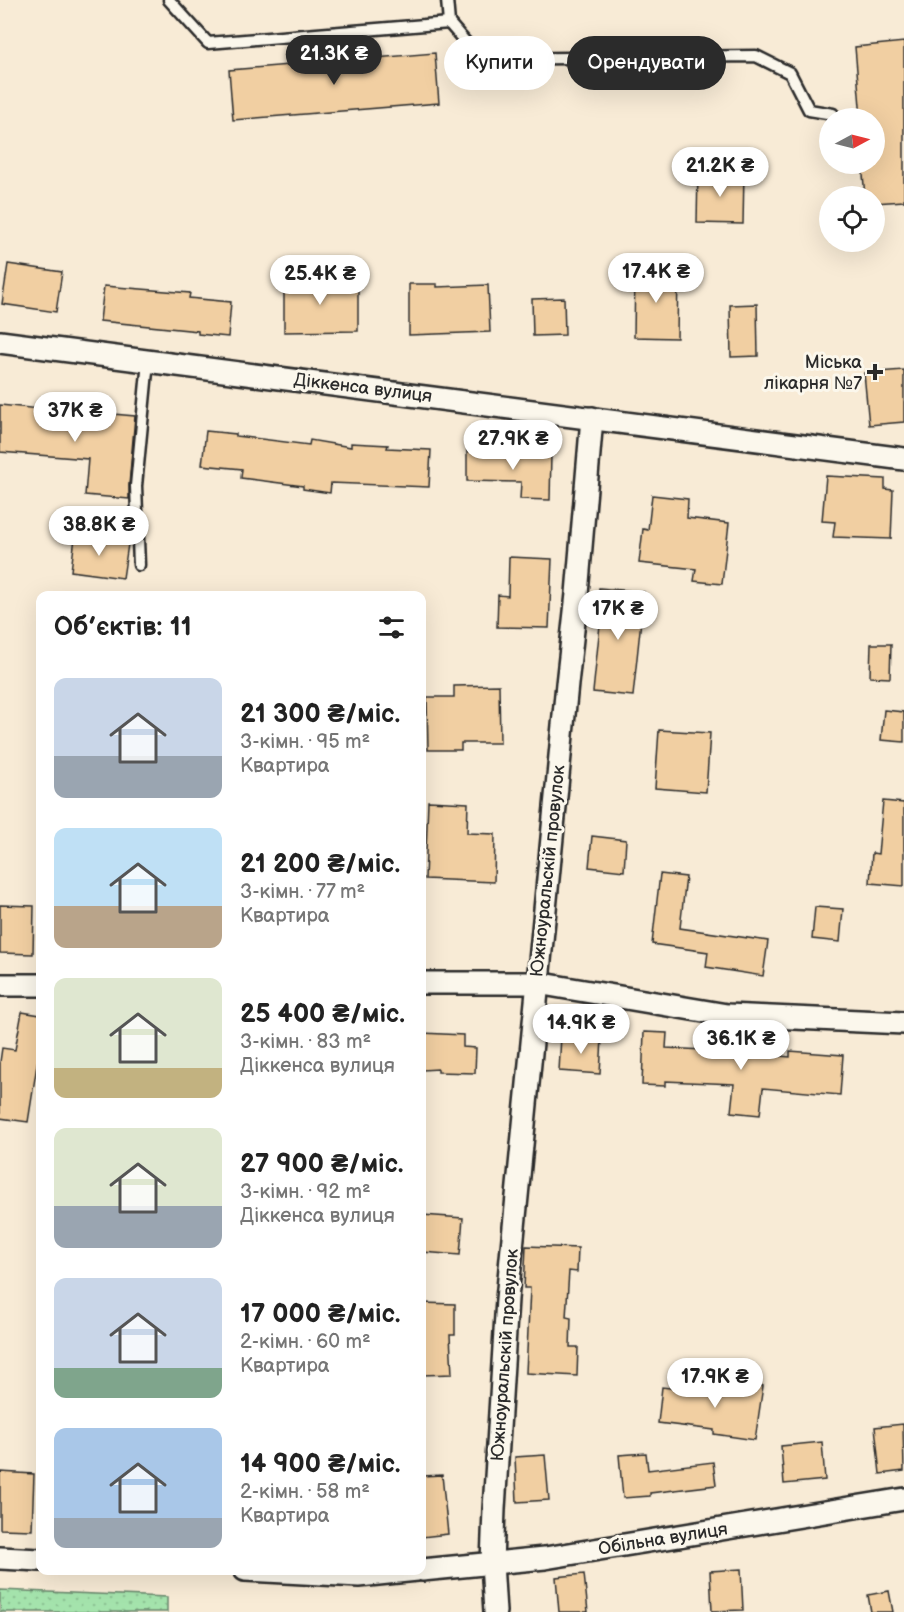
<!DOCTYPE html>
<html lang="uk">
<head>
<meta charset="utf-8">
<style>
	:root { --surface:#fff; --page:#f6f6f6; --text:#222; --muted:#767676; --accent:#2b2b2b }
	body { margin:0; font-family:"Balsamiq Sans",sans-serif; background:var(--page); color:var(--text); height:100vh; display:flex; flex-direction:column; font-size:22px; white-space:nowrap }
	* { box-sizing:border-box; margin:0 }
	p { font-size:20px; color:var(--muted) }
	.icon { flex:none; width:33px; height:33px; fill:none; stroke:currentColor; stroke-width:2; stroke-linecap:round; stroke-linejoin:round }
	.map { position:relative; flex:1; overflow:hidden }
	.drawer { position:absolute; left:36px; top:591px; width:390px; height:984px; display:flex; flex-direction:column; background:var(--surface); border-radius:12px; box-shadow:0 6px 24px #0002 }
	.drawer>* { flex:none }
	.guide { position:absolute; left:444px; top:36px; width:369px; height:54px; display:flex; gap:12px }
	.needle { width:39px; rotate:83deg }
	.controls { position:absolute; left:819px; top:108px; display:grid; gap:12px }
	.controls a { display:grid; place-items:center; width:66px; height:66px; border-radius:50%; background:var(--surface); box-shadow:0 6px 24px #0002; font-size:30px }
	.price { position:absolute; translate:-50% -51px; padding:0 14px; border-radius:21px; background:#fff; color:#222; font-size:20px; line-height:39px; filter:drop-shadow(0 2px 3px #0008) }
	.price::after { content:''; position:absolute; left:50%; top:36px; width:18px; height:14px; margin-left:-9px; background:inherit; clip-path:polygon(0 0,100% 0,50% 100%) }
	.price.on { background:var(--accent); color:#fff }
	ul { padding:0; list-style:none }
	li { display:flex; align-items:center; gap:18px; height:150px; padding:0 18px }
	li span { display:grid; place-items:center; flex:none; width:168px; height:120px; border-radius:12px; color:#555 }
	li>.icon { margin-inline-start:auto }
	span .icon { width:72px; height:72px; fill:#fffc; stroke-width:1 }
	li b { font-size:26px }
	h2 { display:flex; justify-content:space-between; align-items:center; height:72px; padding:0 18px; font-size:26px }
	.tag { padding:0 21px; border-radius:27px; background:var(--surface); box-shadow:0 6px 24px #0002; font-size:21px; line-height:54px }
	.tag.on { background:var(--accent); color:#fff }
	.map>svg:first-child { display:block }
</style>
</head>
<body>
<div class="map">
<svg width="904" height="1612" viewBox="0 0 904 1612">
	<defs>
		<pattern id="grass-dots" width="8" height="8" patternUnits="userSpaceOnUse" patternTransform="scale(1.5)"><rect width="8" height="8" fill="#a4e3ac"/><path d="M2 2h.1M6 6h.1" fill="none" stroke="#8dc394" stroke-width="1.8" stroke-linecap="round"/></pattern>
	</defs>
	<rect width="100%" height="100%" fill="#f8ebd6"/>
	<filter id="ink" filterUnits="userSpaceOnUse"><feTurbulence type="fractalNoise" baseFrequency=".0167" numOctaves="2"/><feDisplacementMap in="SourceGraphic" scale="12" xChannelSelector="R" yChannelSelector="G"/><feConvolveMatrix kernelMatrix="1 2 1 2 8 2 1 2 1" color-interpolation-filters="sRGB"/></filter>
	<g filter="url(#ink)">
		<!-- grass -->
		<polygon fill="url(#grass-dots)" stroke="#68876c" stroke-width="1.5" points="0,1590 167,1597 167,1612 0,1612"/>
		<!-- building -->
		<g fill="#f1cfa2" stroke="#2b2b2b" stroke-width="1.5">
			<polygon points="904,42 904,201 874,203 874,196 865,196 862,164 874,164 874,118 861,118 855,47"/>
			<polygon points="435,53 439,103 233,120 229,70"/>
			<polygon points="698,171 744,172 743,224 697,223"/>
			<polygon points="8,264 62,272 56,312 2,304"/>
			<polygon points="635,270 678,270 677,338 634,337"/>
			<polygon points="284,276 312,277 312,284 358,284 358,331 284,332"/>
			<polygon points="409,284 437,284 437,287 488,285 490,332 409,335"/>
			<polygon points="104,286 190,293 189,298 231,302 228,337 198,334 198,331 100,321"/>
			<polygon points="564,298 565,335 533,336 532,299"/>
			<polygon points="757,304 758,356 731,357 730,305"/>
			<polygon points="904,370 904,422 869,425 864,373"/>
			<polygon points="0,405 79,413 79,411 135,416 129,485 129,499 85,495 88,459 0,452"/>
			<polygon points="206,431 236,434 236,436 309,445 310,440 351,447 351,443 388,445 387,448 431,450 429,487 331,483 330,493 303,489 303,486 241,478 242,469 202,465"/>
			<polygon points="467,450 502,451 502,453 551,454 550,500 520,499 521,482 467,481"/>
			<polygon points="826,476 885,479 885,489 893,490 891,539 833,537 835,522 822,521"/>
			<polygon points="652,495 688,499 687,518 729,523 722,584 694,581 696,569 639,563 643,529 648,530"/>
			<polygon points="75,537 128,544 123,578 71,571"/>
			<polygon points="509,557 552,559 549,628 497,627 498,595 508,596"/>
			<polygon points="599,588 644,592 633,696 593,692 600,625 596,625"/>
			<polygon points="871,644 891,644 890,678 870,677"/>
			<polygon points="499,685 500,743 461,743 461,750 428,750 427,697 454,697 454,686"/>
			<polygon points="884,710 904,712 904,742 881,740"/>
			<polygon points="659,730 710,733 706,792 655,788"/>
			<polygon points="428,801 468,803 467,833 495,834 494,882 425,879"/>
			<polygon points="883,801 904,803 904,886 870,883 872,853 878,854"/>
			<polygon points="592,836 626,840 624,871 589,867"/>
			<polygon points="660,874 686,877 680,928 768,941 763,976 706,967 708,952 652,944"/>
			<polygon points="0,905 34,906 33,954 0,953"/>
			<polygon points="815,907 843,909 840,942 812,939"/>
			<polygon points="22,1012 40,1015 40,1046 28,1122 0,1118 0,1062 2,1048 15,1050"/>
			<polygon points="644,1032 667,1033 666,1048 723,1051 790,1057 790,1051 843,1055 840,1095 763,1088 760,1115 731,1112 734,1084 665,1081 665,1086 642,1085"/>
			<polygon points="422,1033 463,1035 463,1047 476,1048 475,1073 438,1072 438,1069 422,1070"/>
			<polygon points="561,1036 602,1038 600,1074 559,1071"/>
			<polygon points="422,1215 463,1218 460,1255 422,1252"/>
			<polygon points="526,1246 578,1248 577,1272 569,1271 566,1317 571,1318 570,1347 578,1347 577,1376 526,1373 530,1288 524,1288"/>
			<polygon points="422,1303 455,1304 455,1335 450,1335 452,1374 422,1375"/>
			<polygon points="722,1380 763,1386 755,1440 714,1434 714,1430 658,1423 662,1387 720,1394"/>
			<polygon points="903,1424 904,1471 880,1474 875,1427"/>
			<polygon points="822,1442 825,1480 784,1484 781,1446"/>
			<polygon points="646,1453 648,1470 713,1462 716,1485 650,1493 650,1496 623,1498 619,1455"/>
			<polygon points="545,1455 549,1500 517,1502 515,1457"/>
			<polygon points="0,1472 34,1474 32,1530 0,1529"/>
			<polygon points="442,1475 448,1534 422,1537 422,1476"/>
			<polygon points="741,1569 743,1610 712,1611 710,1571"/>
			<polygon points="584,1574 588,1612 559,1612 556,1577"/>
			<polygon points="889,1591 893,1612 871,1612 868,1595"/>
		</g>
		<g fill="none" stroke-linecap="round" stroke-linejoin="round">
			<defs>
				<g id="service">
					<polyline points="169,0 208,43 449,23"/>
					<polyline points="447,0 449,23 480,59 756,56 790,73 809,110 833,114"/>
					<polyline points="139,565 136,486 148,361"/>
				</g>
				<g id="minor">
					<polyline points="0,342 904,459"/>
					<polyline points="422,983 537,983 727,1015 904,1023"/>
					<polyline points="0,985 40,985"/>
					<polyline points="0,1558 40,1560"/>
					<polyline points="245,1570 359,1576 417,1570"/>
					<polyline points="422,1570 545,1558 904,1499"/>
					<polyline points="495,1612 492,1563 494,1509 507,1299 567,684 577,594 592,418"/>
				</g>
			</defs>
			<!-- service casing -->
			<use href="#service" stroke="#2b2b2b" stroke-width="15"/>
			<!-- minor casing -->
			<use href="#minor" stroke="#2b2b2b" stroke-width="26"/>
			<!-- service -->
			<use href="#service" stroke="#fbf7ec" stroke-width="10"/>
			<!-- minor -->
			<use href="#minor" stroke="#fbf7ec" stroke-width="21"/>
		</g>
	</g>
	<!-- markers -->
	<path fill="#2b2b2b" stroke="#fbf7ec" stroke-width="2" d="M872 363h6v6h6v6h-6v6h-6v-6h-6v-6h6z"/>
	<g text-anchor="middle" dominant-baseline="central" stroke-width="6" stroke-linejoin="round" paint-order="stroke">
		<!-- poi labels -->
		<g font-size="18" fill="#2b2b2b" stroke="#fbf7ec" text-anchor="end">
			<text x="862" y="362">Міська<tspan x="862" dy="21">лікарня №7</tspan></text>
		</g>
		<!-- street labels -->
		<g font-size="18" fill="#2b2b2b" stroke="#fbf7ec">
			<text transform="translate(363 388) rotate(7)">Діккенса вулиця</text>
			<text transform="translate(548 871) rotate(-84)">Южноуральскій провулок</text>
			<text transform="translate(505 1355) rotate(-86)">Южноуральскій провулок</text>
			<text transform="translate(663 1539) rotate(-9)">Обільна вулиця</text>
		</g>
	</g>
</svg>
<div class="controls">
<a><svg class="needle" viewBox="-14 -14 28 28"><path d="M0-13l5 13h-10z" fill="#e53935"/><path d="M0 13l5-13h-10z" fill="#767676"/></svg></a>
<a><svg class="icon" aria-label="locate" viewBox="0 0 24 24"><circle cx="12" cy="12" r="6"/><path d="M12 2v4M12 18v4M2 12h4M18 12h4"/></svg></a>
</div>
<b class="price on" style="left:334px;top:86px">21.3K ₴</b>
<b class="price" style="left:720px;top:198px">21.2K ₴</b>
<b class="price" style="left:656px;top:304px">17.4K ₴</b>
<b class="price" style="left:320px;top:306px">25.4K ₴</b>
<b class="price" style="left:75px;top:443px">37K ₴</b>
<b class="price" style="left:513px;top:471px">27.9K ₴</b>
<b class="price" style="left:99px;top:557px">38.8K ₴</b>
<b class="price" style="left:618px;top:641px">17K ₴</b>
<b class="price" style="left:581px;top:1055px">14.9K ₴</b>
<b class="price" style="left:741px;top:1071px">36.1K ₴</b>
<b class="price" style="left:715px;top:1409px">17.9K ₴</b>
<div class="guide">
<a class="tag">Купити</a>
<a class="tag on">Орендувати</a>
</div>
<section class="drawer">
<h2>Об’єктів: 11<svg class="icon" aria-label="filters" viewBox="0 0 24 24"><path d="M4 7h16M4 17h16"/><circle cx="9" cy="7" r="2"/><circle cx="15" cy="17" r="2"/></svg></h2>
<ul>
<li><span style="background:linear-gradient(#c9d6e8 65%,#9aa5b1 0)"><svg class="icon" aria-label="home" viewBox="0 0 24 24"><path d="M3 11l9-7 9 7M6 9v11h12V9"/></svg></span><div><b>21 300 ₴/міс.</b><p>3-кімн. · 95 m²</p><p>Квартира</p></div></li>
<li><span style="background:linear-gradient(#bfe0f5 65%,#b9a48a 0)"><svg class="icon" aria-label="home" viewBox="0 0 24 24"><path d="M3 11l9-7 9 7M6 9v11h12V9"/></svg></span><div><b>21 200 ₴/міс.</b><p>3-кімн. · 77 m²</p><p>Квартира</p></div></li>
<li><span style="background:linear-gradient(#dfe7d0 75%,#c2b280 0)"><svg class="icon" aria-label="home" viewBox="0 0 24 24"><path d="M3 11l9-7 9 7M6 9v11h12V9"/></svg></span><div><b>25 400 ₴/міс.</b><p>3-кімн. · 83 m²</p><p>Діккенса вулиця</p></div></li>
<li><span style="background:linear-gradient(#dfe7d0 65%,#9aa5b1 0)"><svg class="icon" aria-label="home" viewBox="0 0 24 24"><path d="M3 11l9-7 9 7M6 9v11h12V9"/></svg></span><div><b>27 900 ₴/міс.</b><p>3-кімн. · 92 m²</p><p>Діккенса вулиця</p></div></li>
<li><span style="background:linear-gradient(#c9d6e8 75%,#7fa58c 0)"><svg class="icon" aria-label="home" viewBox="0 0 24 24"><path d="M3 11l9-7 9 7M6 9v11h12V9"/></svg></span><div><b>17 000 ₴/міс.</b><p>2-кімн. · 60 m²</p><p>Квартира</p></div></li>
<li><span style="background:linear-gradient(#a9c7e8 75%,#9aa5b1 0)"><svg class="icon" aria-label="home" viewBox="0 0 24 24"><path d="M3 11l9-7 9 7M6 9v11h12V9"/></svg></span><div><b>14 900 ₴/міс.</b><p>2-кімн. · 58 m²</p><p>Квартира</p></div></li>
</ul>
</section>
</div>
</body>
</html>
